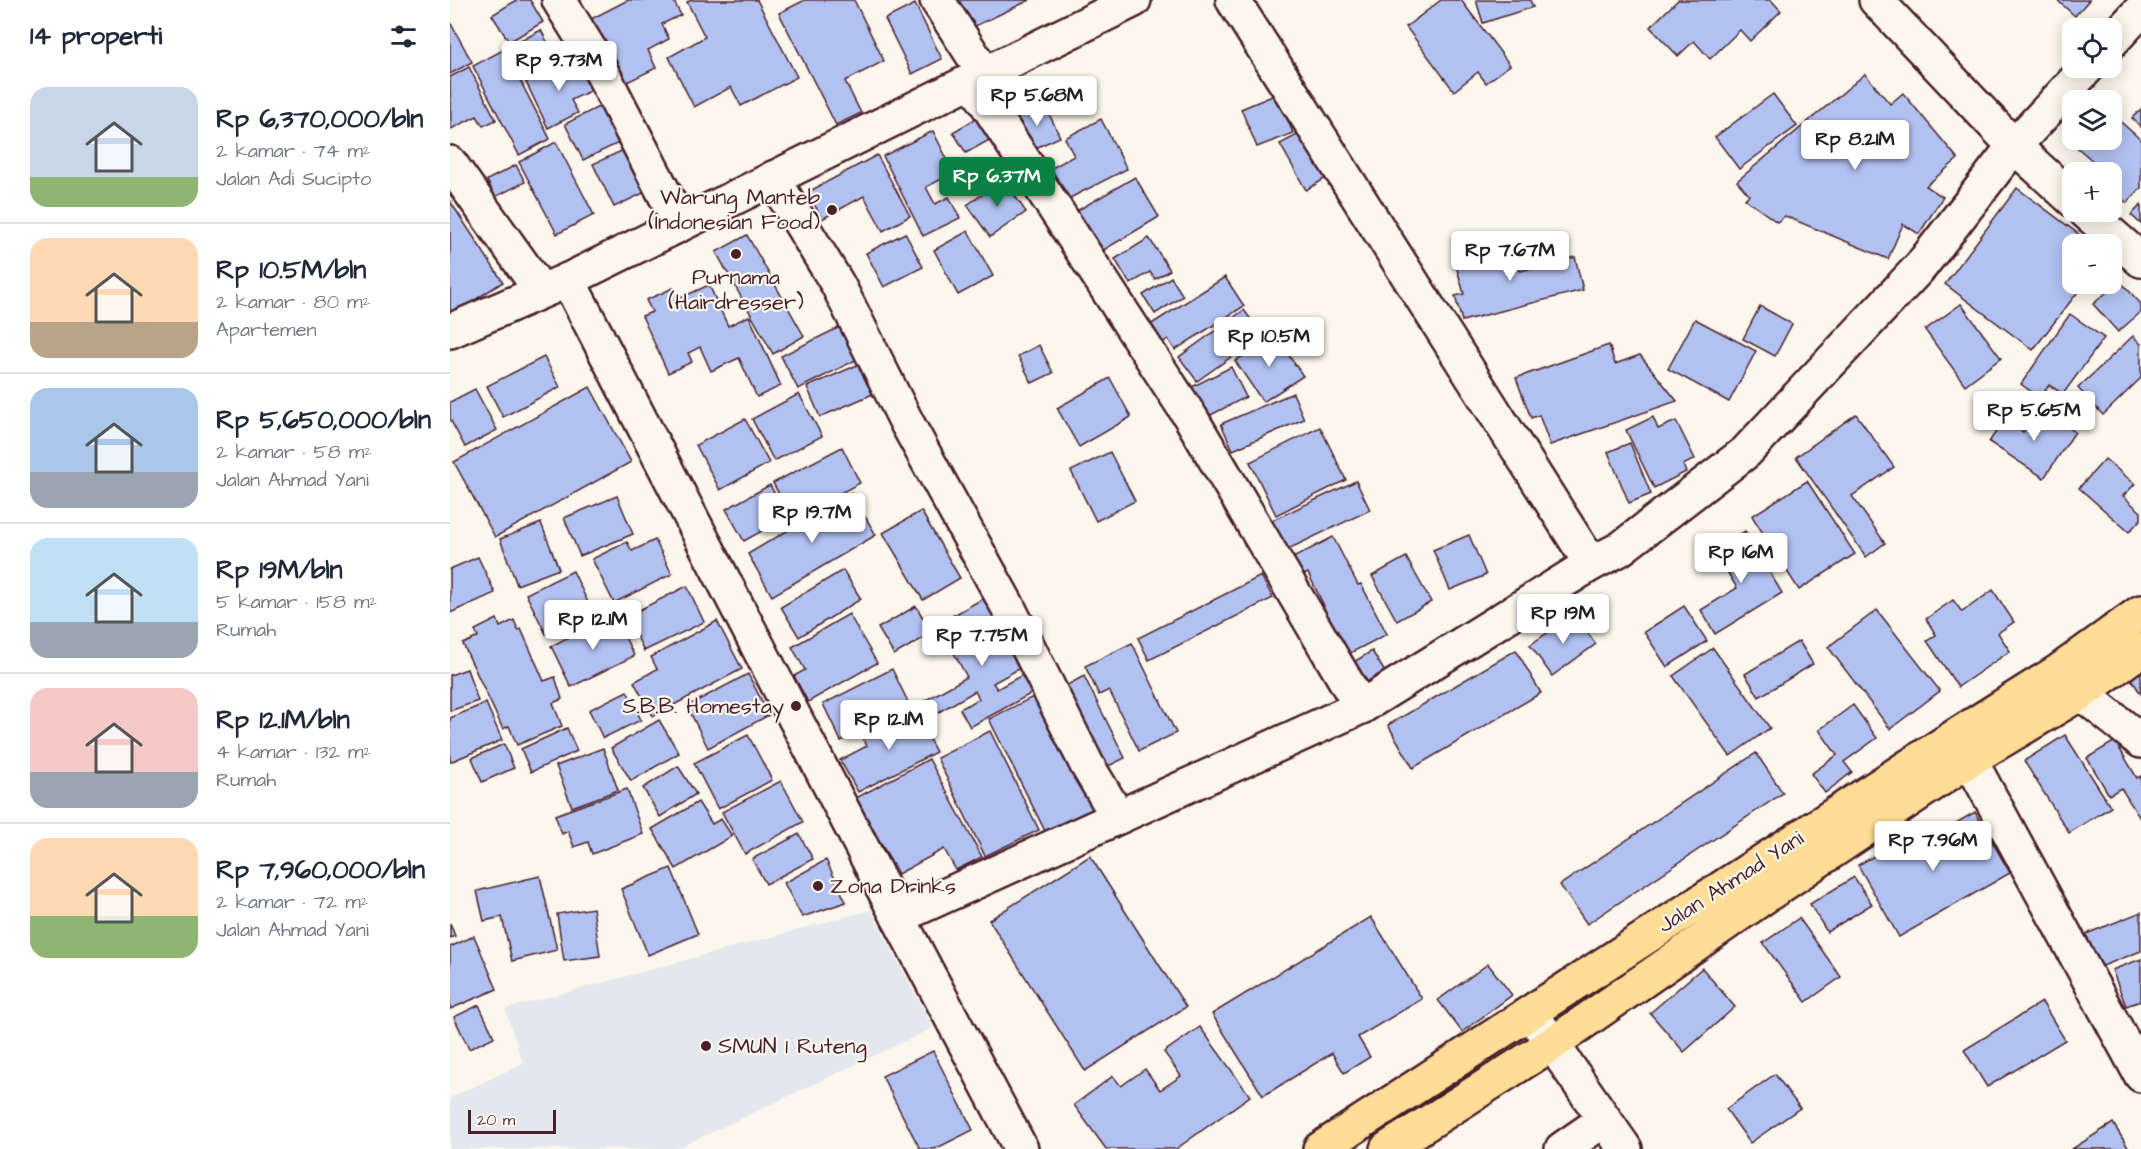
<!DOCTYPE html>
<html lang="id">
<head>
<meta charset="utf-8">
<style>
	:root { --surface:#fff; --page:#f2f2f3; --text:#1f2937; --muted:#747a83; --line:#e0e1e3; --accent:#0b8043 }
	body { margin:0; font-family:"Architects Daughter",sans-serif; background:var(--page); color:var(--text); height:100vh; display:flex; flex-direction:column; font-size:22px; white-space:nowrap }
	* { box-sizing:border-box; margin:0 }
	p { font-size:20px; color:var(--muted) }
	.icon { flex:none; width:33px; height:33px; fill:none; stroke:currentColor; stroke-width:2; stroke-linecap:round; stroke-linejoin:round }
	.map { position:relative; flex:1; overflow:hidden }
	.drawer { display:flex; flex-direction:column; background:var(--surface); width:450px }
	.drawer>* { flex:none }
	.fabs { position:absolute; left:1612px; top:18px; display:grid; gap:12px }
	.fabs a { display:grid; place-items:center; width:60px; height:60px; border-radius:12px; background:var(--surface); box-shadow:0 3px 15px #0003; font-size:30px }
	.scale { position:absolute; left:18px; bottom:15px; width:88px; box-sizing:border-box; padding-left:6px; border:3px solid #4a1f2b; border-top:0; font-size:16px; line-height:21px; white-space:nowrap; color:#4a1f2b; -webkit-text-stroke:4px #fbf7ec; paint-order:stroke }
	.price { position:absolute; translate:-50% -51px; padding:0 14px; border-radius:6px; background:#fff; color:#222; font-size:20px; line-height:39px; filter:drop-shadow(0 2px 3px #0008) }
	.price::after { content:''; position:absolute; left:50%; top:36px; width:18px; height:14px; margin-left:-9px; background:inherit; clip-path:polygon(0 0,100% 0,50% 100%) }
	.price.active { background:var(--accent); color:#fff }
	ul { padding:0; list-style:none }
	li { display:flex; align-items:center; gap:18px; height:150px; padding:0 30px }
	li+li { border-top:2px solid var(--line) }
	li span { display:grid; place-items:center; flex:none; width:168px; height:120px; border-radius:18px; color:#555 }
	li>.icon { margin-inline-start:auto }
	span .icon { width:72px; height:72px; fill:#fffc; stroke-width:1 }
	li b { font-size:26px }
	h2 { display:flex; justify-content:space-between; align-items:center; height:72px; padding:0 30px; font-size:26px }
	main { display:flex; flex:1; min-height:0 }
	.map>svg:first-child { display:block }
</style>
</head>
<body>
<main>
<section class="drawer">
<h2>14 properti<svg class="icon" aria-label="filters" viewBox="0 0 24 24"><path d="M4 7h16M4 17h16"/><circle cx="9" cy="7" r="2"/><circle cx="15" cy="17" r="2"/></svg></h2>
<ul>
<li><span style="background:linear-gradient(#c9d6e8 75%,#8fb573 0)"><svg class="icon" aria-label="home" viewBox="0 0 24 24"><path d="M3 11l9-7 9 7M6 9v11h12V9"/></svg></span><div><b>Rp 6,370,000/bln</b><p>2 kamar · 74 m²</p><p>Jalan Adi Sucipto</p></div></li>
<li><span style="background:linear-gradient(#ffd9b3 70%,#b9a48a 0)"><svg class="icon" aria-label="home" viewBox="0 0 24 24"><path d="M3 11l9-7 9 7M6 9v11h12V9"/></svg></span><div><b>Rp 10.5M/bln</b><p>2 kamar · 80 m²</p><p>Apartemen</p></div></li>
<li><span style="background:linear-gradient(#a9c7e8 70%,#9aa5b1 0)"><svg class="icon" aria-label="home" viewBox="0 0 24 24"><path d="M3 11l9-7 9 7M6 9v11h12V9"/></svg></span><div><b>Rp 5,650,000/bln</b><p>2 kamar · 58 m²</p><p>Jalan Ahmad Yani</p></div></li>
<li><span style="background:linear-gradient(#bfe0f5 70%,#9aa5b1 0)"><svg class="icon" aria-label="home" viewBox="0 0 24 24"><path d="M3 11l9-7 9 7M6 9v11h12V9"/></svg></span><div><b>Rp 19M/bln</b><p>5 kamar · 158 m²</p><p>Rumah</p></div></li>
<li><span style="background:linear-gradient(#f6c9c9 70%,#9aa5b1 0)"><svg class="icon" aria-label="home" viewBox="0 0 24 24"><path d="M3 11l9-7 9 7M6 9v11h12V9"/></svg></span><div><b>Rp 12.1M/bln</b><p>4 kamar · 132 m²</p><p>Rumah</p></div></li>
<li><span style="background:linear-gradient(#ffd9b3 65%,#8fb573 0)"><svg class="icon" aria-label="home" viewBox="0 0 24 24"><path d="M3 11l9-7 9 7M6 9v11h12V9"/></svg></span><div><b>Rp 7,960,000/bln</b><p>2 kamar · 72 m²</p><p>Jalan Ahmad Yani</p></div></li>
</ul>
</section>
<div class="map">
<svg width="1691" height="1149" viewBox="0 0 1691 1149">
	<rect width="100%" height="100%" fill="#fbf7ec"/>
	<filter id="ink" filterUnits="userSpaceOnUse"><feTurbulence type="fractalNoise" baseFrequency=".0167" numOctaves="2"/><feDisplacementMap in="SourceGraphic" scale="12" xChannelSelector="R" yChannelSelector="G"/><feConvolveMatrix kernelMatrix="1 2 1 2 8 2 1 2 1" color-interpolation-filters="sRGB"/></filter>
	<g filter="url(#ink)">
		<!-- built -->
		<polygon fill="#e5e7ee" points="421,910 483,1028 226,1149 0,1149 0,1098 73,1063 55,1009"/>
		<!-- building -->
		<g fill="#b1c1f1" stroke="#4a1f2b" stroke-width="1.5">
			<polygon points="67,0 80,0 93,22 59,42 42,15"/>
			<polygon points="178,0 223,0 231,15 212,24 219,39 198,50 206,68 169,86 137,21"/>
			<polygon points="242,0 307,0 347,77 291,106 281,87 244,107 219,57 255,37 237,2"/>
			<polygon points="355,0 404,0 434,61 395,81 411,113 386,125 329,13"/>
			<polygon points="505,0 580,0 523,27"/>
			<polygon points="991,0 1011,0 1060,65 1036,83 1028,72 1004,91 956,27"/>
			<polygon points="1026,0 1080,0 1083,7 1033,23"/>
			<polygon points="1228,0 1321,0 1331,11 1300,41 1290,30 1260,59 1244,41 1228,56 1200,27"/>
			<polygon points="1607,0 1639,0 1625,16"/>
			<polygon points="465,4 492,59 462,74 435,19"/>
			<polygon points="0,22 22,62 0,74"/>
			<polygon points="91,30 107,61 70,80 100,139 69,155 23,66"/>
			<polygon points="127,58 142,90 121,100 128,113 98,128 76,82"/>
			<polygon points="19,67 46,120 33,126 27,116 1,129 0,77"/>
			<polygon points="1415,74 1440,104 1453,93 1508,159 1476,186 1493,197 1469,234 1453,224 1438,259 1335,216 1327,222 1295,199 1299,195 1287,181"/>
			<polygon points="827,94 843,133 807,147 791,109"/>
			<polygon points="1323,94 1347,126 1289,169 1265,137"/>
			<polygon points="160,101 179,138 133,160 115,124"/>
			<polygon points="594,103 610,137 579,151 563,118"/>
			<polygon points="1691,109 1691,127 1682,118"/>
			<polygon points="1662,114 1691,140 1691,188 1677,203 1662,190 1662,172 1649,172 1652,169 1622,143 1625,140 1662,140"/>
			<polygon points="530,116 543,138 516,153 503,132"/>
			<polygon points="651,119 677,169 614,201 598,170 624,156 615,138"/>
			<polygon points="483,131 504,173 476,187 485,204 499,197 510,218 473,236 433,156"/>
			<polygon points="851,133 876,178 856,190 830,144"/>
			<polygon points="106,142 144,215 107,234 69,162"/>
			<polygon points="180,147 200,190 164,207 143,164"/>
			<polygon points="427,155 460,216 433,231 414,196 372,219 358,192"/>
			<polygon points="66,165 75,182 45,197 37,180"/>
			<polygon points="685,177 709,217 647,254 623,213"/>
			<polygon points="554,180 576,212 540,237 517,205"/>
			<polygon points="1567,188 1642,244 1623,244 1623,284 1634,284 1583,350 1495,284"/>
			<polygon points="0,201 53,282 3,314 0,310"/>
			<polygon points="1691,205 1691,224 1681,215"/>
			<polygon points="518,231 543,276 508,295 484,250"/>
			<polygon points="455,233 473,267 434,287 416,253"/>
			<polygon points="297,235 354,336 323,354 266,252"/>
			<polygon points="699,238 720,270 705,279 700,272 680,284 665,259"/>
			<polygon points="1063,243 1070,271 1125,257 1133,290 1012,321 1005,296 1014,294 1004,258"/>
			<polygon points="721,277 733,296 705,314 693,295"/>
			<polygon points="775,277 794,306 725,350 718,339 700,350 689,332"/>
			<polygon points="1670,281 1691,304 1691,312 1668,332 1643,304"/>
			<polygon points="259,285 278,326 299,316 331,386 307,397 289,358 261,371 250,347 238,353 242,362 218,373 192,316 202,312 196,300 223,288 228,299"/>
			<polygon points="1511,304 1551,358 1515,385 1475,330"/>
			<polygon points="1310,306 1342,324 1325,356 1293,339"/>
			<polygon points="794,310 812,335 747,381 729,357"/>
			<polygon points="1620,314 1654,338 1613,394 1599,385 1590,398 1571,384"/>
			<polygon points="1245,319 1306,351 1279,402 1218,369"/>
			<polygon points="404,320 420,353 348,389 331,356"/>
			<polygon points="825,335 853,376 813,402 785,361"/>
			<polygon points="1683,336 1691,344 1691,378 1653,415 1628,388"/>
			<polygon points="589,345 603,373 582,383 568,356"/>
			<polygon points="1159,345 1165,364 1190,355 1227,401 1100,445 1089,415 1081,418 1066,378"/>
			<polygon points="94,357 110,387 53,417 37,386"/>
			<polygon points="412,363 425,393 370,417 357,387"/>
			<polygon points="781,367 796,397 749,421 734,391"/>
			<polygon points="660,378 681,417 629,447 607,408"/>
			<polygon points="140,387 181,462 45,537 4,462"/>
			<polygon points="25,389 47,430 15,447 0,419 0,402"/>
			<polygon points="843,393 854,419 783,450 771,424"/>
			<polygon points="349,394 372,436 324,461 302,419"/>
			<polygon points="1589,407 1625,432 1594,478 1539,442 1554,420 1573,432"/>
			<polygon points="1406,414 1444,467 1402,496 1435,543 1416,557 1346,457"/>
			<polygon points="1203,417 1208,429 1226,421 1245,459 1233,465 1236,472 1204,488 1176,430"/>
			<polygon points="295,419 319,463 270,490 246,445"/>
			<polygon points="870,427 896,480 826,515 800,462"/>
			<polygon points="1180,443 1201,494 1179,503 1158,452"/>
			<polygon points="392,447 410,483 342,518 323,483"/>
			<polygon points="660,452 685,501 646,521 621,471"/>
			<polygon points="1655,459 1685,484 1673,496 1691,512 1691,519 1679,532 1629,488"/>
			<polygon points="906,481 920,510 830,553 816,523"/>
			<polygon points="1357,481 1405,554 1349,590 1302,516"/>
			<polygon points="320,485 337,517 294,541 276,509"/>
			<polygon points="401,493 426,535 322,596 298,554"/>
			<polygon points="167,496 183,534 130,556 114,518"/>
			<polygon points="471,511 510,578 473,600 433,533"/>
			<polygon points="91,523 109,569 67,585 50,539"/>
			<polygon points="1295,531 1332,593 1265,634 1251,610 1287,588 1264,550"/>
			<polygon points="1019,535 1036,575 1000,590 983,550"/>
			<polygon points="883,537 908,585 911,584 937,634 887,660 862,612 874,606 858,573 848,578 839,560"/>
			<polygon points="205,540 222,574 164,603 142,559 177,542 182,551"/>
			<polygon points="28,557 45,593 0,613 0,569"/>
			<polygon points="956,557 981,602 947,621 922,576"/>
			<polygon points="393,570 411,599 349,637 331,607"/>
			<polygon points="123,571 142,611 96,634 76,594"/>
			<polygon points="811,576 823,598 699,660 688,638"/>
			<polygon points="237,586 254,622 194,651 177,616"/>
			<polygon points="1543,590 1564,622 1548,633 1560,651 1508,687 1477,641 1486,635 1476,619 1503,600 1512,612"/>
			<polygon points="541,594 554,618 518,638 529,658 569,636 583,661 543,683 547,689 583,669 593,687 520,727 510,709 529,699 525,691 475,720 467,705 517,677 488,624"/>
			<polygon points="466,606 482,633 444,655 428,628"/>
			<polygon points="1234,606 1257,641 1217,667 1194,632"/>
			<polygon points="1427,610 1490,691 1440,729 1378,647"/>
			<polygon points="164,614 184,656 121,687 101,646"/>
			<polygon points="399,614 427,663 358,702 344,676 355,670 342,647"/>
			<polygon points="1124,614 1146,644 1102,676 1080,645"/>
			<polygon points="47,619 50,627 64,620 68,630 71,629 94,681 105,677 112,699 103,703 112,726 67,745 59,726 53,729 13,644 28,637 25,630"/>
			<polygon points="267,621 292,669 203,716 184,682 207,669 201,657"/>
			<polygon points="1349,641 1363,664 1309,697 1295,674"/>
			<polygon points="682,643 726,733 689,751 659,690 649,695 635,666"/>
			<polygon points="1263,648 1320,728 1280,756 1223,676"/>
			<polygon points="1066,650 1091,693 963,768 938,725"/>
			<polygon points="922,651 938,677 907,696 892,669"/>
			<polygon points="1691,657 1691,694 1674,668"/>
			<polygon points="17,669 28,701 0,711 0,675"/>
			<polygon points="442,669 460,706 391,741 373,704"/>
			<polygon points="298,674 319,715 258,748 237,706"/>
			<polygon points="634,676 675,758 646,772 606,691"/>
			<polygon points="177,691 191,720 153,738 139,710"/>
			<polygon points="595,691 653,807 597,835 539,719"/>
			<polygon points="36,703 52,740 0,762 0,718"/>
			<polygon points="1403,705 1427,738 1394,762 1402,772 1375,793 1361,774 1387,755 1369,730"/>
			<polygon points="463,709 486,752 408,792 390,760 417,746 412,736"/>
			<polygon points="209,720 229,753 181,781 161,748"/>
			<polygon points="117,728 127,751 81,772 71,749"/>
			<polygon points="540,731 589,830 535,856 487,758"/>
			<polygon points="298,735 322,780 268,809 244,763"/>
			<polygon points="1615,735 1661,807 1619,833 1574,761"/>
			<polygon points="1665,741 1687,778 1691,776 1691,820 1671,788 1659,795 1637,758"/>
			<polygon points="54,744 64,768 32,782 22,758"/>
			<polygon points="153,748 168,790 122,807 106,766"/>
			<polygon points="1306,753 1333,793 1137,924 1110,885"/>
			<polygon points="479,759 532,857 506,870 494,849 448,874 406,798"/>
			<polygon points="228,766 246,794 210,817 193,788"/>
			<polygon points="331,781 353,822 295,854 272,812"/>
			<polygon points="177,789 193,834 142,854 138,842 124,847 118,831 112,834 105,815"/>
			<polygon points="248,802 262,824 271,819 282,836 226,869 202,829"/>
			<polygon points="1525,812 1560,873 1449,937 1408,865 1474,828 1480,838"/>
			<polygon points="349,834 363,859 316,884 302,859"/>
			<polygon points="640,856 736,1007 635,1071 539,920"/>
			<polygon points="376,860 396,902 352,917 334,883"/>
			<polygon points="221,868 248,934 198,955 171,889"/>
			<polygon points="90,876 107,950 62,961 52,917 34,921 27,891"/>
			<polygon points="1404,877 1422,904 1377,932 1360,904"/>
			<polygon points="143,908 150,956 114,961 107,914"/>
			<polygon points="1691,912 1691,951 1650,967 1636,934"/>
			<polygon points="921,917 972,999 908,1037 920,1057 894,1073 882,1053 813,1096 762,1014"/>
			<polygon points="1349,918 1391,977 1356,1002 1313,943"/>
			<polygon points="0,923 5,936 0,938"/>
			<polygon points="24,936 47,989 0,1009 0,947"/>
			<polygon points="1691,959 1691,1001 1676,1006 1662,970"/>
			<polygon points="1038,964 1062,995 1012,1032 988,1000"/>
			<polygon points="1252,968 1285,1007 1234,1052 1200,1013"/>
			<polygon points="1592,1002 1615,1040 1537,1087 1514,1050"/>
			<polygon points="29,1005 44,1037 19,1049 4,1017"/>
			<polygon points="750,1027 800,1096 726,1149 656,1149 624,1105 663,1076 671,1086 695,1069 710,1090 731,1076 714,1052"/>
			<polygon points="483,1051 523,1130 485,1149 470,1149 432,1076"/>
			<polygon points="1325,1074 1350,1108 1300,1143 1276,1109"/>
			<polygon points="1663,1123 1679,1149 1622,1149"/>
		</g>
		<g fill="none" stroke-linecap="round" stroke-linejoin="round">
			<defs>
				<g id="minor">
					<polyline points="109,0 144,57 230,224"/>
					<polyline points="487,0 535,74"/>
					<polyline points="783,0 1141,564"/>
					<polyline points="1426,0 1564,146 1623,200"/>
					<polyline points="1662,41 1691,10"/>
					<polyline points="522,81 741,418 911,707"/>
					<polyline points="0,163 91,291"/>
					<polyline points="323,178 388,285 457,423 557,605 637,765 668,817"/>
					<polyline points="1636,212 1691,260"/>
					<polyline points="118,280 448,917 571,1149"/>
					<polyline points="0,331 118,280 684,0"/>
					<polyline points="1631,693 1691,741"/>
					<polyline points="1507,736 1691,1075"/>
					<polyline points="448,917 911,707 1141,564 1170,549 1296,452 1471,266 1564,146 1637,68"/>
					<polyline points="1081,1013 1175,1149"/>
					<polyline points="1112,1149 1154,1120"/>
				</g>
				<g id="highway">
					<polyline points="870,1149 1507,735 1609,671 1691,612"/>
					<polyline points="937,1149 1102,1044 1317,895 1519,760 1631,693 1691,650"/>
				</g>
			</defs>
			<!-- minor casing -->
			<use href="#minor" stroke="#4a1f2b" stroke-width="38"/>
			<!-- highway casing -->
			<use href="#highway" stroke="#4a1f2b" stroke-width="38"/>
			<!-- minor -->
			<use href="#minor" stroke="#fbf7ec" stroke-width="33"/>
			<!-- highway -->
			<use href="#highway" stroke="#fedd96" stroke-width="33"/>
		</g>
	</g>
	<!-- markers -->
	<g fill="#4a1f2b" stroke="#fbf7ec" stroke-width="2">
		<circle cx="382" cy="210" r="6"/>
		<circle cx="286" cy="254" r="6"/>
		<circle cx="346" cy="706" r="6"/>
		<circle cx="368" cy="886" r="6"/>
		<circle cx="256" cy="1046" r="6"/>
	</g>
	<g text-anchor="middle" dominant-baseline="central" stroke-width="4.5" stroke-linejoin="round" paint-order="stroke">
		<!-- poi labels -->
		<g font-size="22" fill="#4a1f2b" stroke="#fbf7ec" text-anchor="end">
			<text x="370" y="197">Warung Manteb<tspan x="370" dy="25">(Indonesian Food)</tspan></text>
			<text x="286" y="277" text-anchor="middle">Purnama<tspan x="286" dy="25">(Hairdresser)</tspan></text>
			<text x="334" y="706">S.B.B. Homestay</text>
			<text x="380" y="886" text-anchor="start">Zona Drinks</text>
			<text x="268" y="1046" text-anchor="start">SMUN 1 Ruteng</text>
		</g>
		<!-- street labels -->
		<g font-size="22" fill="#4a1f2b" stroke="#fbf7ec">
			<text transform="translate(1281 882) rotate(-33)">Jalan Ahmad Yani</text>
		</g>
	</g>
</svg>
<div class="fabs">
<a><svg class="icon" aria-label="locate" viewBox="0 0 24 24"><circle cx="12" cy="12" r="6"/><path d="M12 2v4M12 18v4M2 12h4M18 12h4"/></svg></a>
<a><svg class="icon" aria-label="layers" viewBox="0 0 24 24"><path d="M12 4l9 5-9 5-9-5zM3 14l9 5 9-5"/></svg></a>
<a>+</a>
<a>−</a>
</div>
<div class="scale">20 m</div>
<b class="price" style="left:109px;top:92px">Rp 9.73M</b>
<b class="price" style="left:587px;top:127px">Rp 5.68M</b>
<b class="price" style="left:1405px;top:171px">Rp 8.21M</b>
<b class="price active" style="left:547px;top:208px">Rp 6.37M</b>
<b class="price" style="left:1060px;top:282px">Rp 7.67M</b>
<b class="price" style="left:819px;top:368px">Rp 10.5M</b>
<b class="price" style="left:1584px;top:442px">Rp 5.65M</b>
<b class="price" style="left:362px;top:544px">Rp 19.7M</b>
<b class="price" style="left:1291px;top:584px">Rp 16M</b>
<b class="price" style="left:1113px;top:645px">Rp 19M</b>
<b class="price" style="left:143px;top:651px">Rp 12.1M</b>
<b class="price" style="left:532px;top:667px">Rp 7.75M</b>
<b class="price" style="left:439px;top:751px">Rp 12.1M</b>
<b class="price" style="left:1483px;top:872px">Rp 7.96M</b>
</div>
</main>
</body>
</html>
